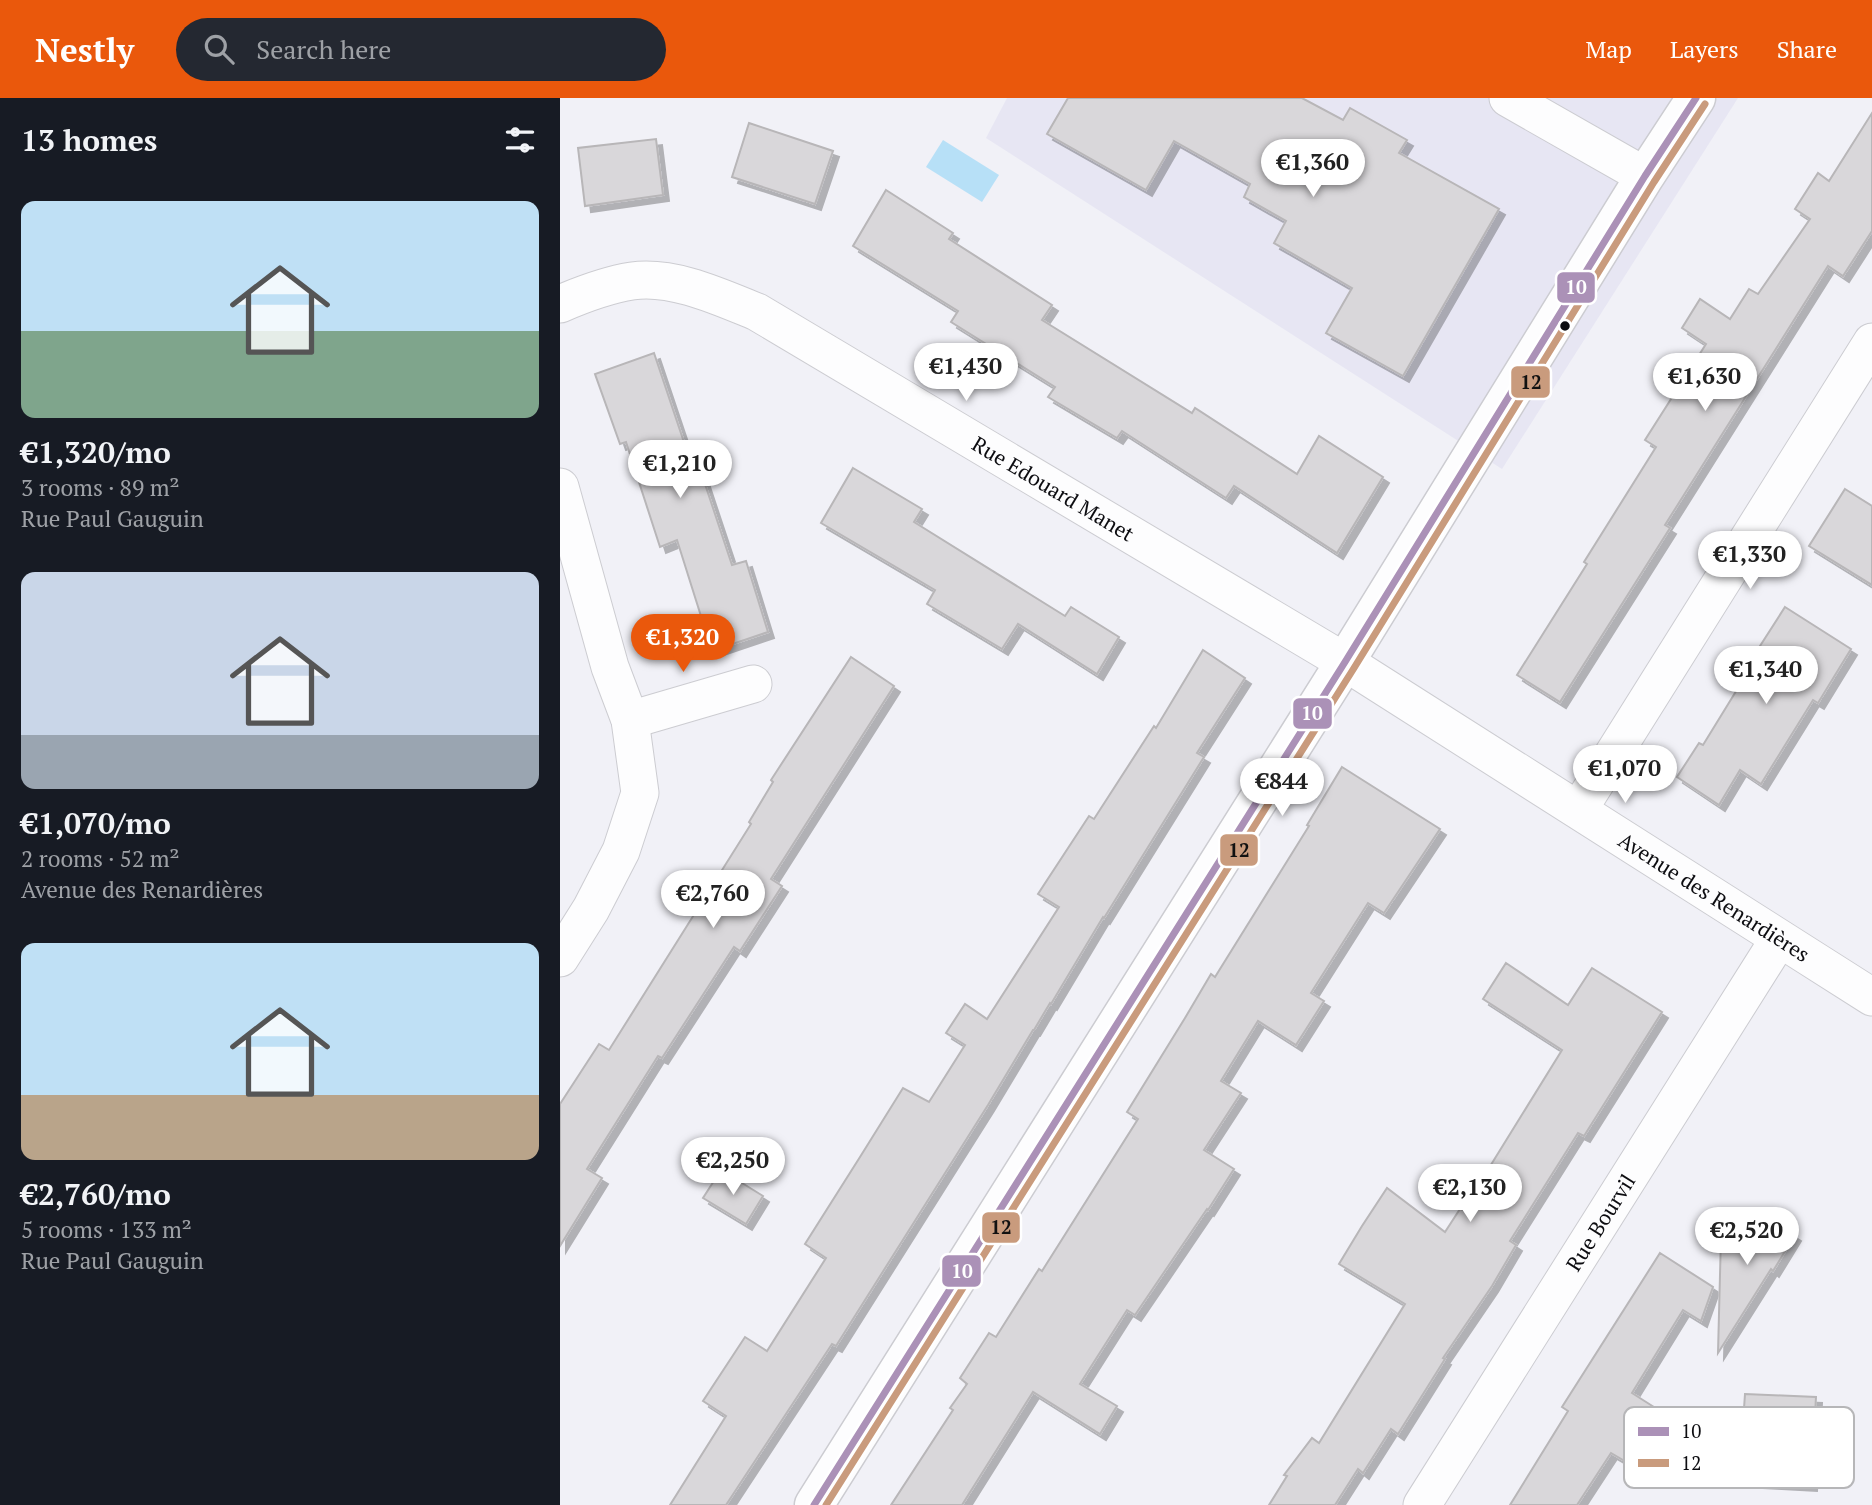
<!DOCTYPE html>
<html lang="en">
<head>
<meta charset="utf-8">
<style>
	:root { --surface:#171b24; --page:#242831; --text:#f1f3f6; --muted:#9ea1a6; --accent:#ea580c }
	body { margin:0; font-family:"PT Serif",serif; background:var(--page); color:var(--text); height:100vh; display:flex; flex-direction:column; font-size:26px; white-space:nowrap }
	* { box-sizing:border-box; margin:0 }
	p { font-size:23px; color:var(--muted) }
	.icon { flex:none; width:38px; height:38px; fill:none; stroke:currentColor; stroke-width:2; stroke-linecap:round; stroke-linejoin:round }
	.map { position:relative; flex:1; overflow:hidden }
	.sheet { display:flex; flex-direction:column; background:var(--surface); width:560px }
	.sheet>* { flex:none }
	.price { position:absolute; translate:-50% -60px; padding:0 16px; border-radius:24px; background:#fff; color:#222; font-size:23px; line-height:46px; filter:drop-shadow(0 2px 4px #0008) }
	.price::after { content:''; position:absolute; left:50%; top:42px; width:21px; height:16px; margin-left:-10px; background:inherit; clip-path:polygon(0 0,100% 0,50% 100%) }
	.price.on { background:var(--accent); color:#fff }
	ul { padding:0; list-style:none }
	li { display:grid; align-content:center; gap:14px; height:371px; padding:0 21px }
	li span { display:grid; place-items:center; height:217px; border-radius:14px; color:#555 }
	li>.icon { margin-inline-start:auto }
	span .icon { width:126px; height:126px; fill:#fffc; stroke-width:1 }
	li b { font-size:30px }
	h2 { display:flex; justify-content:space-between; align-items:center; height:84px; padding:0 21px; font-size:30px }
	header { display:flex; align-items:center; gap:42px; box-sizing:border-box; height:98px; padding:0 35px; background:var(--accent); color:#fff }
	header strong { font-size:33px }
	nav { display:flex; gap:38px; margin-inline-start:auto; font-size:24px }
	.search { width:490px; height:63px; background:var(--page); display:flex; align-items:center; gap:18px; box-sizing:border-box; padding:0 24px; border-radius:38px; color:var(--muted); font-size:26px }
	main { display:flex; flex:1; min-height:0 }
	.map>svg:first-child { display:block }
</style>
</head>
<body>
<header>
<strong>Nestly</strong>
<div class="search"><svg class="icon" aria-label="search" viewBox="0 0 24 24"><circle cx="10" cy="10" r="6"/><path d="M15 15l6 6"/></svg>Search here</div>
<nav><a>Map</a><a>Layers</a><a>Share</a></nav>
</header>
<main>
<section class="sheet">
<h2>13 homes<svg class="icon" aria-label="filters" viewBox="0 0 24 24"><path d="M4 7h16M4 17h16"/><circle cx="9" cy="7" r="2"/><circle cx="15" cy="17" r="2"/></svg></h2>
<ul>
<li><span style="background:linear-gradient(#bfe0f5 60%,#7fa58c 0)"><svg class="icon" aria-label="home" viewBox="0 0 24 24"><path d="M3 11l9-7 9 7M6 9v11h12V9"/></svg></span><div><b>€1,320/mo</b><p>3 rooms · 89 m²</p><p>Rue Paul Gauguin</p></div></li>
<li><span style="background:linear-gradient(#c9d6e8 75%,#9aa5b1 0)"><svg class="icon" aria-label="home" viewBox="0 0 24 24"><path d="M3 11l9-7 9 7M6 9v11h12V9"/></svg></span><div><b>€1,070/mo</b><p>2 rooms · 52 m²</p><p>Avenue des Renardières</p></div></li>
<li><span style="background:linear-gradient(#bfe0f5 70%,#b9a48a 0)"><svg class="icon" aria-label="home" viewBox="0 0 24 24"><path d="M3 11l9-7 9 7M6 9v11h12V9"/></svg></span><div><b>€2,760/mo</b><p>5 rooms · 133 m²</p><p>Rue Paul Gauguin</p></div></li>
</ul>
</section>
<div class="map">
<svg width="1312" height="1407" viewBox="0 0 1312 1407">
	<defs>
		<filter id="shadow"><feDropShadow dx="6" dy="6" stdDeviation="0" flood-color="#0004"/></filter>
	</defs>
	<rect width="100%" height="100%" fill="#f1f1f7"/>
	<!-- built -->
	<polygon fill="#e7e6f3" points="447,0 1178,0 942,371 426,40"/>
	<!-- water -->
	<polygon fill="#b7e0f7" points="383,42 439,77 422,104 366,69"/>
	<!-- building -->
	<g fill="#d9d7da" stroke="#b8b6b8" stroke-width="2" filter="url(#shadow)">
		<polygon points="508,0 742,0 783,22 790,10 847,42 839,55 939,111 843,278 766,235 792,190 714,145 726,123 684,99 690,86 614,43 586,92 487,36"/>
		<polygon points="1312,15 1312,133 1283,178 1268,168 1105,427 1110,430 1000,604 957,577 1027,466 1024,464 1096,349 1085,342 1146,246 1122,230 1140,201 1170,221 1189,191 1198,196 1250,121 1235,111 1258,75 1269,83"/>
		<polygon points="189,25 273,53 255,106 172,79"/>
		<polygon points="96,41 103,97 25,108 18,50"/>
		<polygon points="326,92 393,135 389,141 492,207 482,222 632,315 635,310 737,376 759,338 823,379 777,455 674,388 666,400 562,333 557,340 488,299 495,289 391,224 398,213 293,148"/>
		<polygon points="94,255 130,362 136,359 172,467 186,463 208,534 152,553 117,442 100,449 66,344 60,346 35,276"/>
		<polygon points="293,370 362,411 354,424 505,518 511,509 559,539 537,576 458,526 442,551 367,506 375,492 261,425"/>
		<polygon points="1285,391 1312,408 1312,487 1249,448"/>
		<polygon points="1225,509 1291,551 1258,605 1253,602 1201,686 1180,672 1159,707 1117,679 1139,645 1143,647 1194,564 1191,562"/>
		<polygon points="643,552 685,580 637,655 644,659 544,820 543,819 491,906 490,905 474,932 473,932 428,1007 276,1248 272,1246 166,1407 110,1407 166,1318 143,1303 185,1239 207,1253 266,1160 245,1146 300,1059 343,990 369,1004 405,947 386,935 405,906 427,921 499,809 478,796 529,718 534,721 594,628 596,630"/>
		<polygon points="291,559 334,588 211,781 222,788 180,853 174,849 102,960 98,958 27,1071 42,1080 0,1148 0,1006 39,946 49,952 191,726 189,724 213,684 211,682"/>
		<polygon points="782,669 880,731 824,815 808,805 751,895 764,903 736,947 698,923 661,983 681,995 644,1052 674,1071 648,1112 647,1111 575,1217 567,1212 520,1286 557,1308 540,1336 473,1294 402,1407 331,1407 393,1312 390,1310 407,1286 400,1280 429,1235 436,1239 479,1171 482,1173 578,1021 567,1014 625,920 651,876 655,879 749,728 747,727"/>
		<polygon points="946,865 1008,907 1032,870 1102,914 1024,1038 1018,1035 950,1143 956,1147 932,1188 883,1260 885,1261 838,1336 831,1331 803,1375 798,1371 775,1407 709,1407 727,1378 724,1377 752,1340 759,1345 845,1206 779,1166 802,1128 827,1090 885,1134 900,1111 903,1112 1002,952 923,901"/>
		<polygon points="161,1072 203,1098 186,1126 143,1100"/>
		<polygon points="1192,1111 1235,1137 1213,1173 1211,1171 1158,1255 1161,1138 1171,1143"/>
		<polygon points="1100,1155 1153,1189 1141,1223 1123,1212 1072,1295 1108,1318 1075,1369 1051,1355 1017,1407 950,1407 1008,1313 1002,1309"/>
		<polygon points="1185,1296 1256,1299 1251,1387 1179,1383"/>
	</g>
	<g fill="none" stroke-linecap="round" stroke-linejoin="round">
		<defs>
			<g id="minor">
				<polyline points="948,0 1085,78"/>
				<path id="s1" d="M0,206C23,196 47,187 72,183C113,177 160,199 197,214L785,564L1312,899"/>
				<polyline points="0,389 50,569 70,622 80,695 61,753 31,811 0,860"/>
				<polyline points="70,622 193,586"/>
				<polyline points="1019,711 1312,244"/>
				<path id="s2" d="M862,1407L1219,841"/>
			</g>
			<polyline id="secondary" points="254,1407 785,564 1085,78 1136,0"/>
		</defs>
		<!-- minor casing -->
		<use href="#minor" stroke="#ccccd1" stroke-width="39"/>
		<!-- secondary casing -->
		<use href="#secondary" stroke="#ccccd1" stroke-width="41"/>
		<!-- minor -->
		<use href="#minor" stroke="#fdfdfe" stroke-width="37"/>
		<!-- secondary -->
		<use href="#secondary" stroke="#fdfdfe" stroke-width="38"/>
		<defs>
			<polyline id="bus-1" points="254,1407 785,564 1085,78 1136,0"/>
			<polyline id="bus-2" points="266,1407 794,570 1094,84 1145,6"/>
		</defs>
		<!-- bus-1 casing -->
		<use href="#bus-1" stroke="#fff" stroke-width="12"/>
		<!-- bus-2 casing -->
		<use href="#bus-2" stroke="#fff" stroke-width="12"/>
		<!-- bus-1 -->
		<use href="#bus-1" stroke="#ab91b7" stroke-width="7"/>
		<!-- bus-2 -->
		<use href="#bus-2" stroke="#c99b7d" stroke-width="7"/>
	</g>
	<!-- markers -->
	<circle fill="#0d0d11" stroke="#fff" stroke-width="2.5" cx="1005" cy="228" r="6"/>
	<g text-anchor="middle" dominant-baseline="central" stroke-width="5" stroke-linejoin="round" paint-order="stroke">
		<!-- street labels -->
		<g font-size="21" fill="#0d0d11" stroke="#fff">
			<text stroke="none"><textPath href="#s1" startOffset="551">Rue Edouard Manet</textPath></text>
			<text stroke="none"><textPath href="#s1" startOffset="1328">Avenue des Renardières</textPath></text>
			<text stroke="none"><textPath href="#s2" startOffset="334">Rue Bourvil</textPath></text>
		</g>
	</g>
	<!-- legend -->
	<rect x="1064" y="1309" width="230" height="81" rx="10" fill="#fff" stroke="#b6b6b8" stroke-width="2"/>
	<rect x="1078" y="1329" width="31" height="9" fill="#ab91b7"/>
	<rect x="1078" y="1361" width="31" height="8" fill="#c99b7d"/>
	<g font-size="19" fill="#0d0d11">
		<text x="1121" y="1340">10</text>
		<text x="1121" y="1372">12</text>
	</g>
	<g stroke="#fff" stroke-width="2.5">
		<rect x="996" y="173" width="40" height="33" rx="7" fill="#ab91b7"/>
		<rect x="950" y="267" width="41" height="34" rx="7" fill="#c99b7d"/>
		<rect x="732" y="599" width="41" height="33" rx="7" fill="#ab91b7"/>
		<rect x="659" y="735" width="40" height="34" rx="7" fill="#c99b7d"/>
		<rect x="421" y="1113" width="40" height="33" rx="7" fill="#c99b7d"/>
		<rect x="381" y="1156" width="41" height="34" rx="7" fill="#ab91b7"/>
	</g>
	<g font-size="19" text-anchor="middle" font-weight="bold" fill="#fff">
		<text x="1016" y="196">10</text>
		<text x="752" y="622">10</text>
		<text x="402" y="1180">10</text>
	</g>
	<g font-size="19" text-anchor="middle" font-weight="bold" fill="#111">
		<text x="971" y="291">12</text>
		<text x="679" y="759">12</text>
		<text x="441" y="1136">12</text>
	</g>
</svg>
<b class="price" style="left:753px;top:101px">€1,360</b>
<b class="price" style="left:406px;top:305px">€1,430</b>
<b class="price" style="left:1145px;top:315px">€1,630</b>
<b class="price" style="left:120px;top:402px">€1,210</b>
<b class="price" style="left:1190px;top:493px">€1,330</b>
<b class="price on" style="left:123px;top:576px">€1,320</b>
<b class="price" style="left:1206px;top:608px">€1,340</b>
<b class="price" style="left:1065px;top:707px">€1,070</b>
<b class="price" style="left:722px;top:720px">€844</b>
<b class="price" style="left:153px;top:832px">€2,760</b>
<b class="price" style="left:173px;top:1099px">€2,250</b>
<b class="price" style="left:910px;top:1126px">€2,130</b>
<b class="price" style="left:1187px;top:1169px">€2,520</b>
</div>
</main>
</body>
</html>
